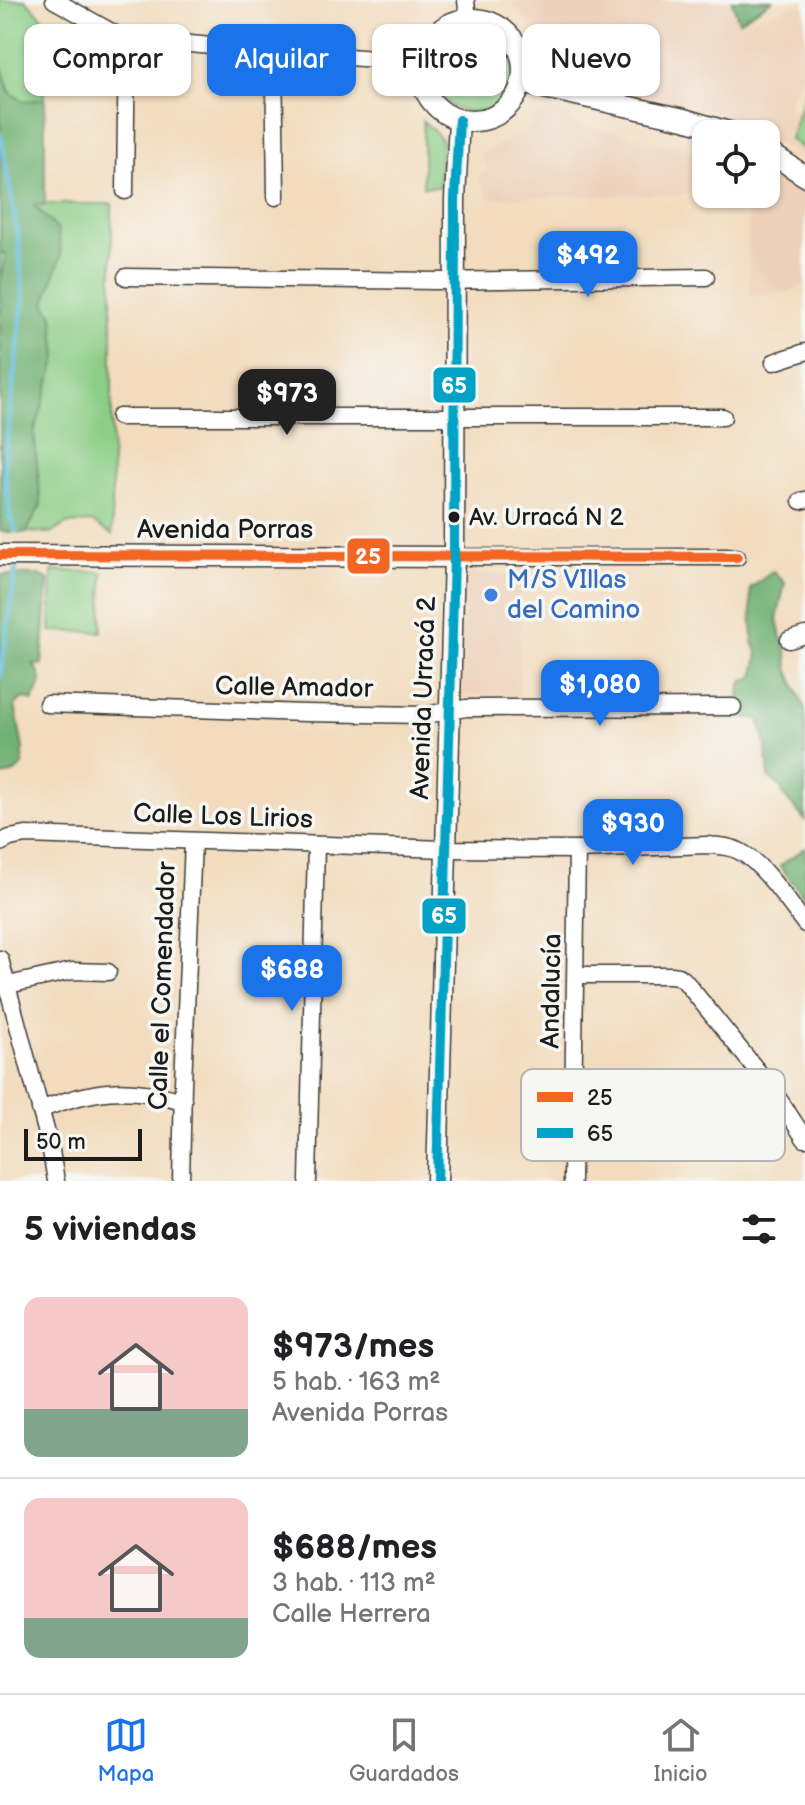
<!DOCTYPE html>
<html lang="es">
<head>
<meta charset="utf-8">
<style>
	:root { --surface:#fff; --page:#f2f2f2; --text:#202124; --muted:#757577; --line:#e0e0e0; --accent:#1a73e8 }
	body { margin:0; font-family:"Balsamiq Sans",sans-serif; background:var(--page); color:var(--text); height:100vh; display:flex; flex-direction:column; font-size:30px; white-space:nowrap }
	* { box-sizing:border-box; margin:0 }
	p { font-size:26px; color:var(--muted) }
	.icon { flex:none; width:44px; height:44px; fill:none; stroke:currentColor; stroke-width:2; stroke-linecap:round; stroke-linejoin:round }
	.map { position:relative; height:1181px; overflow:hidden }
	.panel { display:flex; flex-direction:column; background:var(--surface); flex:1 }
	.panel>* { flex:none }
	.banner { position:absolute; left:24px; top:24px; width:758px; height:72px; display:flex; gap:16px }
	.tools { position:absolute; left:692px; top:120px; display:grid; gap:16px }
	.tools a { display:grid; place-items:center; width:88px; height:88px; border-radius:16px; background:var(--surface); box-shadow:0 2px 6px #0004; font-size:40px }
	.scale { position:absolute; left:24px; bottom:20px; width:118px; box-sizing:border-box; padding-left:8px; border:4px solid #1c1c1c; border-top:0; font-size:22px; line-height:28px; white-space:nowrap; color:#1c1c1c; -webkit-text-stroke:6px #f6f6f2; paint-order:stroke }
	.price { position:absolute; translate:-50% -68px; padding:0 18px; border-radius:16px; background:var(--accent); color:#fff; font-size:26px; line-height:52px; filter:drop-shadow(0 2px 4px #0008) }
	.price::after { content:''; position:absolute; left:50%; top:48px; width:24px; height:18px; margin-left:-12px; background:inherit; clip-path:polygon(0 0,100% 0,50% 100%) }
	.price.selected { background:#222; color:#fff }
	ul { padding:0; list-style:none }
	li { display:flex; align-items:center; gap:24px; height:200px; padding:0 24px }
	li+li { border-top:2px solid var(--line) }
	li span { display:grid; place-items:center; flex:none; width:224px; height:160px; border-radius:16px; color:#555 }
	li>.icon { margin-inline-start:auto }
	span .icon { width:96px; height:96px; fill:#fffc; stroke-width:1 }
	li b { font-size:34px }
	h2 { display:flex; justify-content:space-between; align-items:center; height:96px; padding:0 24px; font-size:34px }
	.chip { padding:0 28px; border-radius:16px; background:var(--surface); box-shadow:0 2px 6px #0004; font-size:28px; line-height:72px }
	.chip.selected { background:var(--accent); color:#fff }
	.tab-bar { display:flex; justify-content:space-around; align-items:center; height:112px; border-top:2px solid var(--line); background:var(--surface); font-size:22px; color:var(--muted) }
	.tab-bar a { display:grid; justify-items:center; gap:4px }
	.tab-bar .selected { color:var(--accent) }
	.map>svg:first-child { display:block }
</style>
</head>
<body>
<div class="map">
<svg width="805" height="1181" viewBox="0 0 805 1181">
	<rect width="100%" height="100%" fill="#f6f6f2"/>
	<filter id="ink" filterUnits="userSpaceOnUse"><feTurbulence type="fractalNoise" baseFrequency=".0125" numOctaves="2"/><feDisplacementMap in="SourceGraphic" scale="16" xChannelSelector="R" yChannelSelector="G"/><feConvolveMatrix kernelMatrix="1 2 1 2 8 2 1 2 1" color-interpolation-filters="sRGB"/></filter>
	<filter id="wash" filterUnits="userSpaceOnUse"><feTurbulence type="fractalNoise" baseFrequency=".006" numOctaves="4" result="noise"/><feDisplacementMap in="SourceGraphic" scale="32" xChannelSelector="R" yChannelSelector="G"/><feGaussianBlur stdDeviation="1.8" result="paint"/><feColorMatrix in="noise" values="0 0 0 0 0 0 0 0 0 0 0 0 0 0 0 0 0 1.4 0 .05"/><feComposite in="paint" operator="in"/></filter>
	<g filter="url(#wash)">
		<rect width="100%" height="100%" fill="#f2dcbd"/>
		<!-- built -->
		<g fill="#edd1ba">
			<polygon points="511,0 726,0 738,25 794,4 805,8 805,64 788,107 805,119 805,159 766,136 766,134 762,134 731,116 643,93 631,85 553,56"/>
			<polygon points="548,107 571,116 570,122 706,153 706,194 766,194 766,167 789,182 805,193 805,285 776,296 750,295 748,202 701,194 489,198 478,176 488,170 480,155 533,125 531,120"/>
			<polygon points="464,574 520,574 519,695 463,695"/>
		</g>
		<!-- green -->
		<g fill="#8cce86" stroke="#547551" stroke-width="2">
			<polygon points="0,0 26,0 43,18 45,204 112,204 112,535 92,522 66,524 52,533 0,531"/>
			<circle cx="473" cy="72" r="40"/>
			<polygon points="805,92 805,151 790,139"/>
			<polygon points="423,121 435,132 442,141 439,187 423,187"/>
			<polygon points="52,571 103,572 102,632 50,631"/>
		</g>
		<!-- forest -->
		<g fill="#71b173" stroke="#466648" stroke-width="2">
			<polygon points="731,0 772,0 739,21"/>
			<polygon points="0,62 10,92 23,101 45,99 45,205 34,205 58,230 61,256 45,303 53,315 57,358 34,433 41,505 26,533 0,531 0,283 6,255 0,251"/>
			<path d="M773,571L785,583L777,619L781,638L787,650L788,668L805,710V820L784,796L780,786L768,777C770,763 764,733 759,719L743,717L739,692L742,682L754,677L758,654L753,642L750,589Z"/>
			<path d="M0,575H39L48,579L42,665L33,664C46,680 41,683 33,701L23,698L15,705L23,749V765L12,774L0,776Z"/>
			<polygon points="805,848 805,898 780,866"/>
		</g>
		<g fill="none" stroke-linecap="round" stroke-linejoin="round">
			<!-- stream -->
			<g stroke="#5fbddd" stroke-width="5">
				<polyline points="0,134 19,243 23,299 4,465 10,518 16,531"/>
				<polyline points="0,677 16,569"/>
			</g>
		</g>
	</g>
	<g filter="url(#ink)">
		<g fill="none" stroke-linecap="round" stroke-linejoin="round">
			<defs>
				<g id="minor">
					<polyline points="54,0 117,35 127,38 274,52 421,62"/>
					<polyline points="466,0 468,19"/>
					<polyline points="274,52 276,197"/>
					<polyline points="125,191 127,38"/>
					<polyline points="126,277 436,281 706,277"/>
					<polyline points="774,362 805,352"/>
					<polyline points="119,417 723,417"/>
					<polyline points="801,501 805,500"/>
					<polyline points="454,557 737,557"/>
					<polyline points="789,640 805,635"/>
					<polyline points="47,704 306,713 425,715 466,708 733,707"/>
					<path d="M0,843L10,838L26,835L446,849L577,850L707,845C719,846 729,846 739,851C762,862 789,903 805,924"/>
					<polyline points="0,959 50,1145 56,1181"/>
					<polyline points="576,975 671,975 678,976 684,980 772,1089 805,1139"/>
					<polyline points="8,985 72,971 108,972"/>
					<path d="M40,1110C93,1089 127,1085 183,1101"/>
					<polyline points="572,1146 730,1149"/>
					<polyline points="181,1181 183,1084 193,841"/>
					<polyline points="308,1181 316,845"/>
					<polyline points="572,1181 577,850"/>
				</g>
				<g id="tertiary">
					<circle cx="472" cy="70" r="51"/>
					<polyline points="522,83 684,119 736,134"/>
					<polyline points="766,150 805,176"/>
					<polyline points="0,555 454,557"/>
					<polyline points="437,1181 454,557 455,199 459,120"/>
				</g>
			</defs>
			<!-- minor casing -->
			<use href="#minor" stroke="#3c3934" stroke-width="19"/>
			<!-- tertiary casing -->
			<use href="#tertiary" stroke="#3c3934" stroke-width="23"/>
			<!-- minor -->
			<use href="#minor" stroke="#fff" stroke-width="16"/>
			<!-- tertiary -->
			<use href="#tertiary" stroke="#fff" stroke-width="20"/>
			<defs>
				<polyline id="bus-1" points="0,555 737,557"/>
				<polyline id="bus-2" points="437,1181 454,557 455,199 459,120"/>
			</defs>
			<!-- bus-1 casing -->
			<use href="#bus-1" stroke="#f6f6f2" stroke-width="16"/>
			<!-- bus-2 casing -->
			<use href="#bus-2" stroke="#f6f6f2" stroke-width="16"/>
			<!-- bus-1 -->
			<use href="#bus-1" stroke="#f26522" stroke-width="10"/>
			<!-- bus-2 -->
			<use href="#bus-2" stroke="#01a2c5" stroke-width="10"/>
		</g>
	</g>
	<!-- markers -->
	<circle fill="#1c1c1c" stroke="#f6f6f2" stroke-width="3" cx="454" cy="517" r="7"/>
	<circle fill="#3f7fe0" stroke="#f6f6f2" stroke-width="3" cx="491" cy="595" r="8"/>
	<g text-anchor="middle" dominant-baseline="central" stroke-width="7" stroke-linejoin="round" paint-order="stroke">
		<!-- bus labels -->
		<g font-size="24" fill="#1c1c1c" stroke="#f6f6f2" text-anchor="start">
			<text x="469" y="517">Av. Urracá N 2</text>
		</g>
		<!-- street labels -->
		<g font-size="26" fill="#1c1c1c" stroke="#f6f6f2">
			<text x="225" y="530">Avenida Porras</text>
			<text transform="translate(294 688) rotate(1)">Calle Amador</text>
			<text transform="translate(424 698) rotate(-88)">Avenida Urracá 2</text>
			<text transform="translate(223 817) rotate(2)">Calle Los Lirios</text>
			<text transform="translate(163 986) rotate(-88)">Calle el Comendador</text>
			<text transform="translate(552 991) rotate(-89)">Andalucía</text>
		</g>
		<!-- shop labels -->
		<g font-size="26" fill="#366cbe" stroke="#f6f6f2" text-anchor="start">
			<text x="507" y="580">M/S VIllas<tspan x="507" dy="30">del Camino</tspan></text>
		</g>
	</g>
	<!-- legend -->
	<rect x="521" y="1069" width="264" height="92" rx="12" fill="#f6f6f2" stroke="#b5b5b2" stroke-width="2"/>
	<rect x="537" y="1092" width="36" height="10" fill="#f26522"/>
	<rect x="537" y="1128" width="36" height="10" fill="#01a2c5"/>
	<g font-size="22" fill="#1c1c1c">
		<text x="587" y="1105">25</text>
		<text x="587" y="1141">65</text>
	</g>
	<g stroke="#f6f6f2" stroke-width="3">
		<rect x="432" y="366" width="45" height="38" rx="8" fill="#01a2c5"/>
		<rect x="346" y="537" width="45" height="38" rx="8" fill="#f26522"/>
		<rect x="421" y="897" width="46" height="38" rx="8" fill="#01a2c5"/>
	</g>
	<g font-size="22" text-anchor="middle" font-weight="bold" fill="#fff">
		<text x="454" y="393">65</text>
		<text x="368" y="564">25</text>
		<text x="444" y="923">65</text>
	</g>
</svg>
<div class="tools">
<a><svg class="icon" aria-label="locate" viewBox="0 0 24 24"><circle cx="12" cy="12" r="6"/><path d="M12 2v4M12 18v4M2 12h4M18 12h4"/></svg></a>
</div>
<div class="scale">50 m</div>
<b class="price" style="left:588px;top:299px">$492</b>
<b class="price selected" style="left:287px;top:437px">$973</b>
<b class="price" style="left:600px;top:728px">$1,080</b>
<b class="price" style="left:633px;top:867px">$930</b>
<b class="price" style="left:292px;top:1013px">$688</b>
<div class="banner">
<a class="chip">Comprar</a>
<a class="chip selected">Alquilar</a>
<a class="chip">Filtros</a>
<a class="chip">Nuevo</a>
</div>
</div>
<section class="panel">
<h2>5 viviendas<svg class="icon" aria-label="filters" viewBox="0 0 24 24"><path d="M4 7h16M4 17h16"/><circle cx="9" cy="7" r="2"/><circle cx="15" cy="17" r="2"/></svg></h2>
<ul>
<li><span style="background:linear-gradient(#f6c9c9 70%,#7fa58c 0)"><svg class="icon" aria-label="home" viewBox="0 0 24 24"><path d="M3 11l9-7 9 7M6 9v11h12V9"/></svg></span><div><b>$973/mes</b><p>5 hab. · 163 m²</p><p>Avenida Porras</p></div></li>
<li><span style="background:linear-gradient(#f6c9c9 75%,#7fa58c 0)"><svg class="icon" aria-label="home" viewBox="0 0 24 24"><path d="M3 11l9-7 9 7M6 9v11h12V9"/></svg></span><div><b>$688/mes</b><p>3 hab. · 113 m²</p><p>Calle Herrera</p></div></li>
</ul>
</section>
<nav class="tab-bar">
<a class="selected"><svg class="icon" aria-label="map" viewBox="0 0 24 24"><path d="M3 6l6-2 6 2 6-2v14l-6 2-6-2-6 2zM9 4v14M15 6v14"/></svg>Mapa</a>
<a><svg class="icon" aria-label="saved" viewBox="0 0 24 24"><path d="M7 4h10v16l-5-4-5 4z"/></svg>Guardados</a>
<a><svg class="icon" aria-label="home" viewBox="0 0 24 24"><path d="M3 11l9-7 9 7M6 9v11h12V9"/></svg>Inicio</a>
</nav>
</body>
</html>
